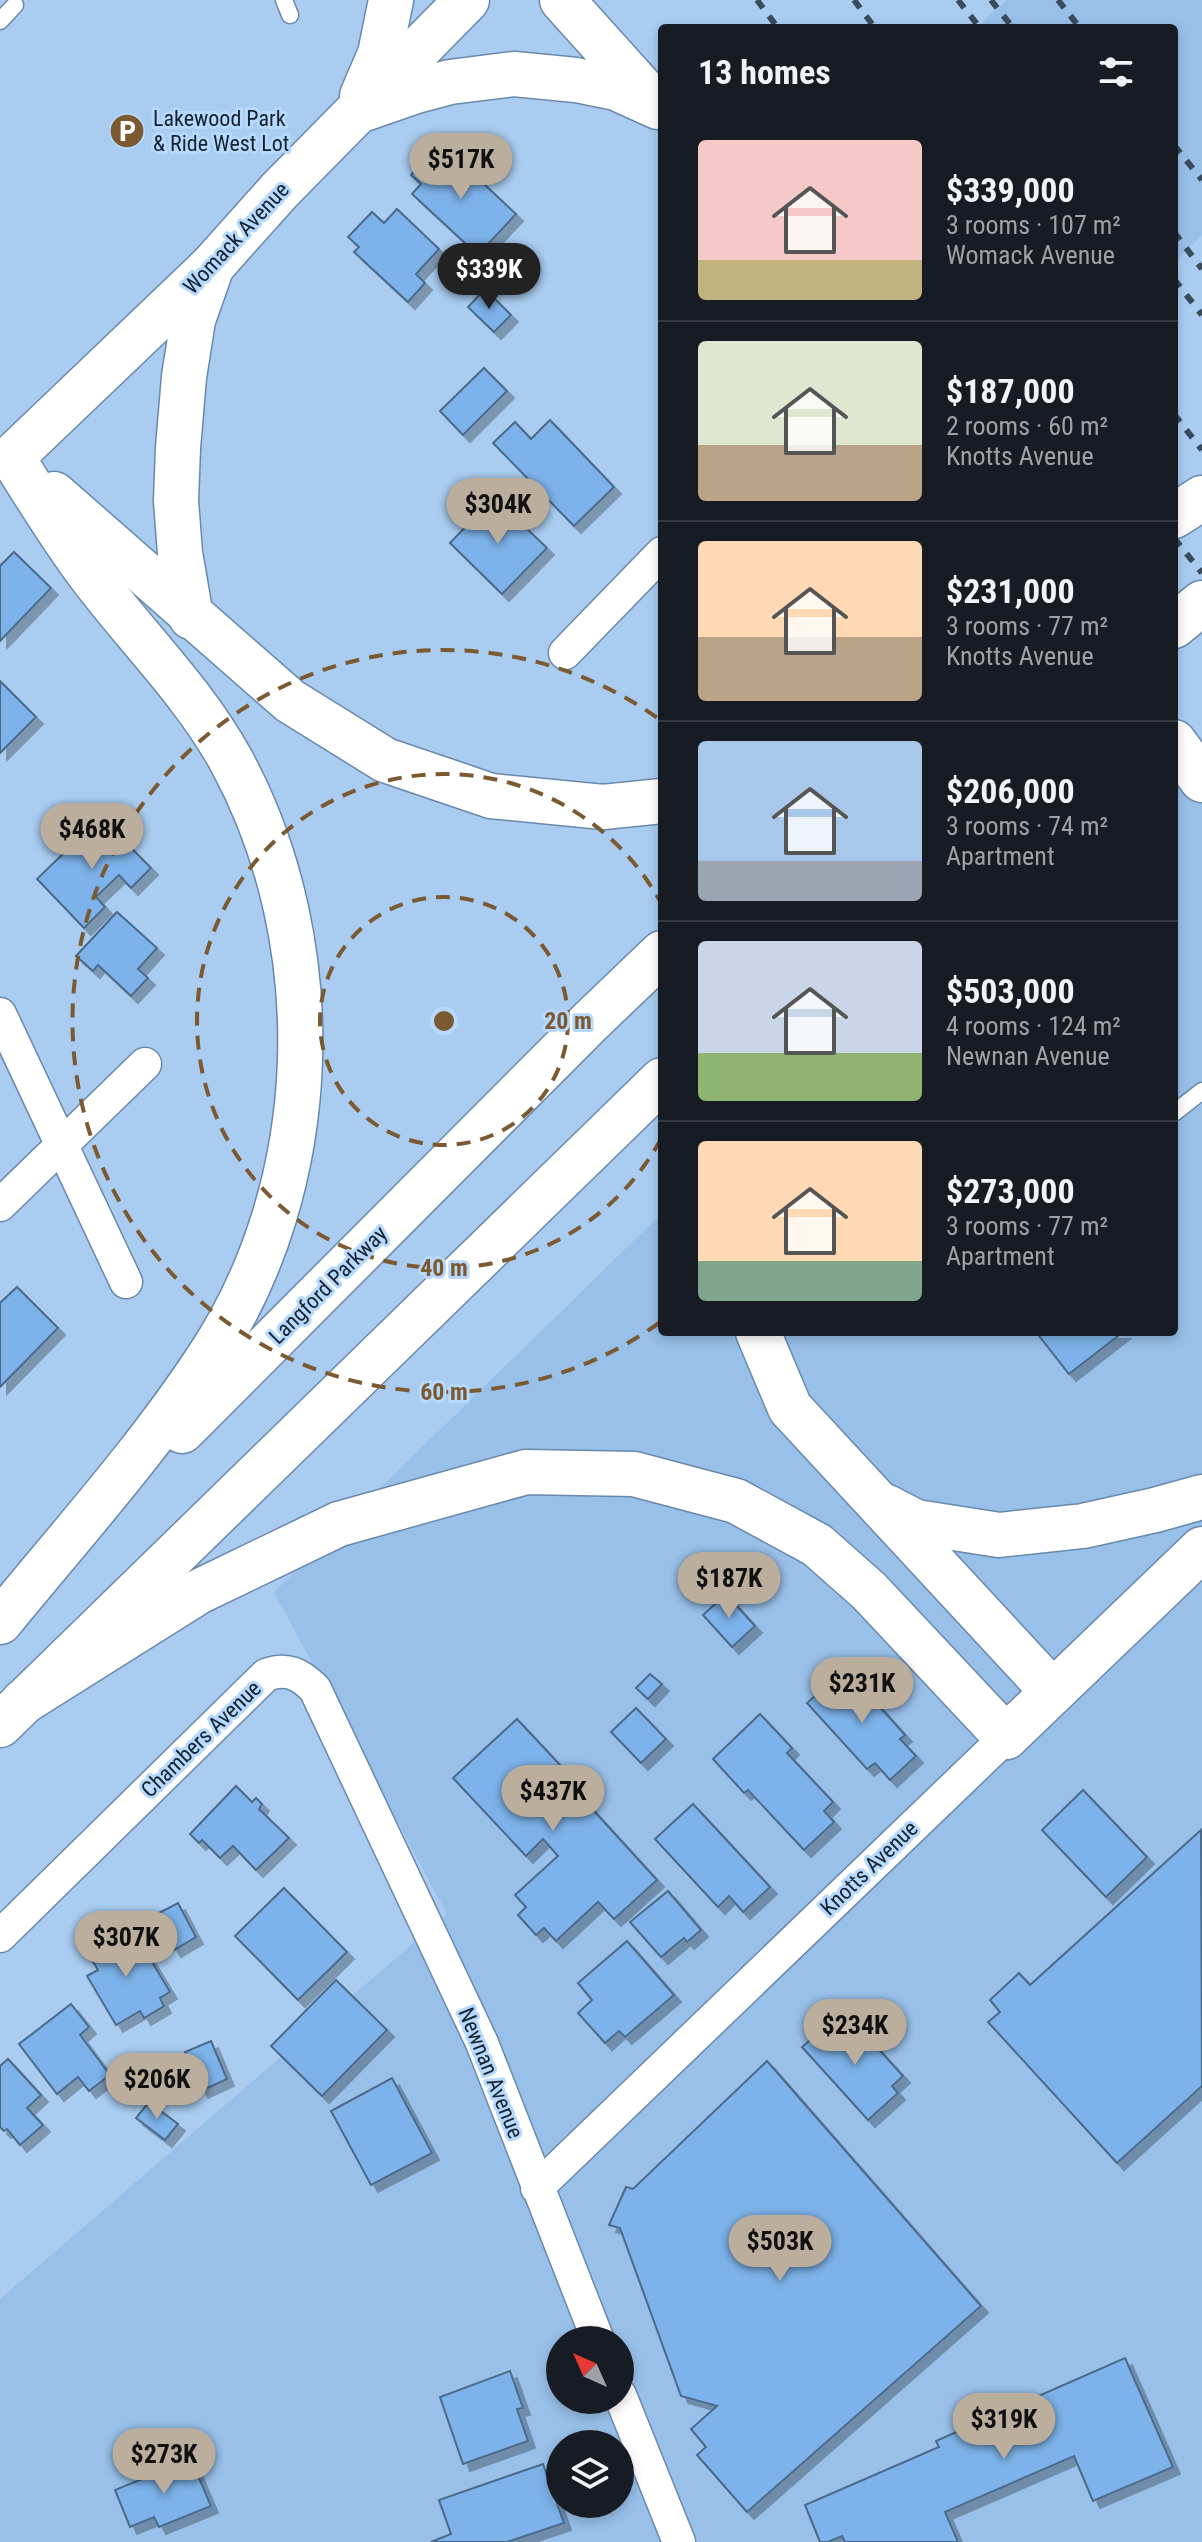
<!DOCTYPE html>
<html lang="en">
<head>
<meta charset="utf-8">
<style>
	:root { --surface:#171b24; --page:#20242c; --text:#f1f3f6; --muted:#9ea1a6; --line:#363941; --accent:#bcae9d }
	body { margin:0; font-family:"Roboto Condensed",sans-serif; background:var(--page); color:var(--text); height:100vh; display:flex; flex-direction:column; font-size:30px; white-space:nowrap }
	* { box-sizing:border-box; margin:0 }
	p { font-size:26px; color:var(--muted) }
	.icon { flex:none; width:44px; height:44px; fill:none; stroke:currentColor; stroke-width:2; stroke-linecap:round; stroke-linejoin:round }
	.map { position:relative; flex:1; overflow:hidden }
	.sheet { position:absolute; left:658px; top:24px; width:520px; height:1312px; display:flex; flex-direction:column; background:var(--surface); border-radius:8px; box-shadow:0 4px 12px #0003 }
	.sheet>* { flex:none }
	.needle { width:52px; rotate:315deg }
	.buttons { position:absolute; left:546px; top:2326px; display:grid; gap:16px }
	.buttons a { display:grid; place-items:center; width:88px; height:88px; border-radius:50%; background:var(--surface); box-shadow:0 4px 12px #0003; font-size:40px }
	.price { position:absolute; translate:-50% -68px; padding:0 18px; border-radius:28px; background:var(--accent); color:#111; font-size:26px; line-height:52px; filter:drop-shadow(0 2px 4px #0008) }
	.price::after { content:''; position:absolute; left:50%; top:48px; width:24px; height:18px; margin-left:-12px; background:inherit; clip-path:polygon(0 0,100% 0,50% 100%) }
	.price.selected { background:#222; color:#fff }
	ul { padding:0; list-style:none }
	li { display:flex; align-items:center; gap:24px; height:200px; padding:0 40px }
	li+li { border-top:2px solid var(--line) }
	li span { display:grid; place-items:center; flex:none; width:224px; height:160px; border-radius:8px; color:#555 }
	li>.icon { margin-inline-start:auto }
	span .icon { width:96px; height:96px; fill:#fffc; stroke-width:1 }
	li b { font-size:34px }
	h2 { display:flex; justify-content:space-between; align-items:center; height:96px; padding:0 40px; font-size:34px }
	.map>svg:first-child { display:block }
</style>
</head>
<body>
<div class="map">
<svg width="1202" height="2542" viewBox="0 0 1202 2542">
	<defs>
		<filter id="shadow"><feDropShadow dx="7" dy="7" stdDeviation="0" flood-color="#0004"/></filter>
	</defs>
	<rect width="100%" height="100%" fill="#a9ccf0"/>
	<!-- built -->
	<g fill="#98c0e9" fill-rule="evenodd">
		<polygon points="1007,0 1202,0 1202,235 1174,263 1174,28 976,28"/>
		<path d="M1175,713L1202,751V2542H0V2299L447,1914L274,1592L662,1213V1332H1174ZM560,2340H620V2400H560ZM560,2444H620V2504H560Z"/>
	</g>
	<!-- building -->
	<g fill="#7db3ea" stroke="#4b6a8a" stroke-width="2" filter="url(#shadow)">
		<polygon points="433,151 444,162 452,154 516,214 478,255 412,194 421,184 411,175"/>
		<polygon points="397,209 439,249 416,274 425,283 408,302 354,252 359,247 348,237 372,212 384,223"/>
		<polygon points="485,289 511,315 494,332 468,307"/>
		<polygon points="484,368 507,391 463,435 440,411"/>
		<polygon points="550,420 614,487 574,526 493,443 515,422 531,439"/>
		<polygon points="494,497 547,548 502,594 450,543"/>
		<polygon points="14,552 51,588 0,641 0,566"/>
		<polygon points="0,681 36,717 0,753"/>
		<polygon points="101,817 151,868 131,888 119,875 96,897 105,907 84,928 37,879"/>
		<polygon points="117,912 157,948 138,969 148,978 131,996 98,965 93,971 76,956"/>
		<polygon points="17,1287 58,1328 0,1387 0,1303"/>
		<polygon points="1036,1332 1123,1332 1069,1374"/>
		<polygon points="726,1594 755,1626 732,1647 703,1615"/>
		<polygon points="846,1669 905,1735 900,1739 916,1756 890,1780 875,1763 867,1769 807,1703"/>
		<polygon points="650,1674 662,1684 648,1699 636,1688"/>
		<polygon points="636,1708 666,1739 641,1763 611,1732"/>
		<polygon points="760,1714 792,1748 787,1753 833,1802 824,1811 834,1822 804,1850 748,1790 744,1793 713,1759"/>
		<polygon points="517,1719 589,1796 584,1800 657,1880 614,1919 598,1902 556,1941 544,1928 536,1935 518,1915 526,1907 515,1895 558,1856 543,1839 526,1856 453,1778"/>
		<polygon points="236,1786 252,1802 256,1798 262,1804 259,1809 289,1838 256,1870 233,1846 220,1858 202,1840 199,1843 190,1834"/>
		<polygon points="1083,1790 1147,1857 1106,1897 1042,1830"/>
		<polygon points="693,1804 770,1887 743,1912 729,1896 718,1907 655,1839"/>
		<polygon points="1201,1830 1202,2086 1117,2163 988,2022 1000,2012 990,2000 1019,1973 1030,1985"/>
		<polygon points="284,1888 347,1952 298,2000 235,1936"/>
		<polygon points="668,1891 701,1930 687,1942 684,1938 661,1957 630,1922"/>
		<polygon points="178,1903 196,1937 174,1950 155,1915"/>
		<polygon points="117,1932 127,1949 140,1942 170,1992 160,1998 164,2006 144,2018 140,2011 116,2025 87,1976 98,1970 86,1950"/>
		<polygon points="627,1941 674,1995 625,2037 619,2031 605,2043 578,2013 592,2000 578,1983"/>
		<polygon points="336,1980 387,2030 322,2096 271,2046"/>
		<polygon points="71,2004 89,2027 80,2035 110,2075 89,2091 78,2077 57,2094 19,2044"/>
		<polygon points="854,2022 903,2076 892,2086 898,2093 868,2120 802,2047 829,2024 839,2036"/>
		<polygon points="211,2041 227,2079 201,2091 185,2052"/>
		<polygon points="8,2059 41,2095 27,2108 43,2125 20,2145 7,2129 4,2131 0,2127 0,2066"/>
		<polygon points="767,2061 981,2306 747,2512 697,2455 706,2447 691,2429 717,2406 681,2396 620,2228 609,2225 626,2187 633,2189"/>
		<polygon points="392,2078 432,2153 371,2185 331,2111"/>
		<polygon points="149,2102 178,2124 165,2140 136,2118"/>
		<polygon points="1125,2358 1173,2467 1093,2501 1074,2456 945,2512 958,2542 845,2542 842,2536 828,2542 820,2542 805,2505 939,2447 936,2441"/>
		<polygon points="510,2371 523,2408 517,2409 528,2441 463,2464 440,2397"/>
		<polygon points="191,2459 211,2506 159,2527 154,2517 130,2527 115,2490"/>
		<polygon points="543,2464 564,2523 507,2542 431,2542 451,2534 439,2500"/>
	</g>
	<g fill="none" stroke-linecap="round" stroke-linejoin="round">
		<defs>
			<g id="service">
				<polyline points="284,0 290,15"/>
				<polyline points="0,21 15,5"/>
				<polyline points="1174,1113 1202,1091"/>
			</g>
			<g id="minor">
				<polyline points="565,653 662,553"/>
				<polyline points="0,1014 126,1282"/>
				<polyline points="0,1205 145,1064"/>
				<path d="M0,1936L266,1675C287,1667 300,1674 315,1689L482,2043L598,2340"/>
				<polyline points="537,2188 1006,1737"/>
				<polyline points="620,2395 679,2542"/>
			</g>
			<g id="primary">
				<polyline points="562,0 653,101"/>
				<polyline points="362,96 380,54 391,0"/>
				<polyline points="364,109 416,91 450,82 514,74 576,80 616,88 658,107"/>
				<polyline points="12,457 212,266 279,191 467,0"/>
				<polyline points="1174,742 1202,780"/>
				<polyline points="1006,1737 1202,1549"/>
			</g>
			<g id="motorway">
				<polyline points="54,494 290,701 385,760 491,796 603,807 662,801"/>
				<polyline points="1174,516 1202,498"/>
				<polyline points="191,617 180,553 176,501 178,448 184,377 193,320 212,266"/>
				<polyline points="1174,626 1202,603"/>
				<polyline points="758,1332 790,1408 1053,1692"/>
				<polyline points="182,1431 591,1021 662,953"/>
				<polyline points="887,1507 916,1522 999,1535 1083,1526 1155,1510 1202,1497"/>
				<path d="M0,1622C71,1535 147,1451 208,1358C323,1185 330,944 232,762C193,691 138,639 90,575C62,538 37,497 12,457"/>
				<polyline points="23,1702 198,1592 339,1524 526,1472 634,1474 736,1501 817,1545 869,1591 1006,1737"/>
				<polyline points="0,1725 662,1080"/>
			</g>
		</defs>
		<!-- service casing -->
		<use href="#service" stroke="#6989ab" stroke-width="19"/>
		<!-- minor casing -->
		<use href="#minor" stroke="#6989ab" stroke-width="35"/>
		<!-- primary casing -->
		<use href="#primary" stroke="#6989ab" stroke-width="47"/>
		<!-- motorway casing -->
		<use href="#motorway" stroke="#6989ab" stroke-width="47"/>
		<!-- service -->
		<use href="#service" stroke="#fff" stroke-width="16"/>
		<!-- minor -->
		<use href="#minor" stroke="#fff" stroke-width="32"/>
		<!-- primary -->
		<use href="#primary" stroke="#fff" stroke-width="44"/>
		<!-- motorway -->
		<use href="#motorway" stroke="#fff" stroke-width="44"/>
		<!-- rail -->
		<g stroke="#394b5d" stroke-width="6" stroke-dasharray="10 10" stroke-linecap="butt">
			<polyline points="757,0 778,28"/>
			<polyline points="854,0 875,28"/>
			<polyline points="958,0 980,28"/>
			<polyline points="991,0 1013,28"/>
			<polyline points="1058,0 1080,28"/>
			<polyline points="1174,145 1202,180"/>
			<polyline points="1174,232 1202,269"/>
			<polyline points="1174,279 1202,315"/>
			<polyline points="1174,414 1202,450"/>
			<polyline points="1174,538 1202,573"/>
		</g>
	</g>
	<!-- distance rings -->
	<g fill="none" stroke="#7b5931" stroke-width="4" stroke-dasharray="14 10">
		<circle cx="444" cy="1021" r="124"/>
		<path d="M661 1139A247 247 0 1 1 661 903"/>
		<path d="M659 1323A371 371 0 1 1 659 719"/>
	</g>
	<!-- icons -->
	<defs>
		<symbol id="parking-disc" viewBox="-11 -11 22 22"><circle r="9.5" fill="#7b5931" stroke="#b6d9fd"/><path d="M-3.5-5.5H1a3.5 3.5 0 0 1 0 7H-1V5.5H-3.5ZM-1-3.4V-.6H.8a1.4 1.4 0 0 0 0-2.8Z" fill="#fff"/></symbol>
	</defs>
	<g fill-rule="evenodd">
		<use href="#parking-disc" x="107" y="111" width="40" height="40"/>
	</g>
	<g text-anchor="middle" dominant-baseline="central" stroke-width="6" stroke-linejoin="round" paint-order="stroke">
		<!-- poi labels -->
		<g font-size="22" fill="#15222f" stroke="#b6d9fd" text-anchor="start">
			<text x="153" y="118">Lakewood Park<tspan x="153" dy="25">&amp; Ride West Lot</tspan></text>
		</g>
		<!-- street labels -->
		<g font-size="22" fill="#15222f" stroke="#b6d9fd">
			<text transform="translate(236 238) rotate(-47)">Womack Avenue</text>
			<text transform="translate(328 1285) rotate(-45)">Langford Parkway</text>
			<text transform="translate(201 1739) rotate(-44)">Chambers Avenue</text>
			<text transform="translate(869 1868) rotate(-44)">Knotts Avenue</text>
			<text transform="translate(491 2073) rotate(68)">Newnan Avenue</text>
		</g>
	</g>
	<circle cx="444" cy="1021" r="12" fill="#7b5931" stroke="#b6d9fd" stroke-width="4"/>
	<g font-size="24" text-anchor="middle" font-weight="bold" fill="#7b5931" stroke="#b6d9fd" stroke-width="6" stroke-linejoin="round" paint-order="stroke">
		<text x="568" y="1029">20 m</text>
		<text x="444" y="1276">40 m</text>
		<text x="444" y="1400">60 m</text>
	</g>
</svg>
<div class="buttons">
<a><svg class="needle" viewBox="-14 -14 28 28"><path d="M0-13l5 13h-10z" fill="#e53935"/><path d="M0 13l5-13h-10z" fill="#9ea1a6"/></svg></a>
<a><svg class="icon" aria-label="layers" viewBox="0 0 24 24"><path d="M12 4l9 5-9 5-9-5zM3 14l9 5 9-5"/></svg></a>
</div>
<b class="price" style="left:461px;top:201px">$517K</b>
<b class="price selected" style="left:489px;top:311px">$339K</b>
<b class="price" style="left:498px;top:546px">$304K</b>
<b class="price" style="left:92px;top:871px">$468K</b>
<b class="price" style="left:729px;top:1620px">$187K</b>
<b class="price" style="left:862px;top:1725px">$231K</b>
<b class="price" style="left:553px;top:1833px">$437K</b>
<b class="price" style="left:126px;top:1979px">$307K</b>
<b class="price" style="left:855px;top:2067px">$234K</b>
<b class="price" style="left:157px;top:2121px">$206K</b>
<b class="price" style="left:780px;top:2283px">$503K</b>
<b class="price" style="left:1004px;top:2461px">$319K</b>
<b class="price" style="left:164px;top:2496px">$273K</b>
<section class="sheet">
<h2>13 homes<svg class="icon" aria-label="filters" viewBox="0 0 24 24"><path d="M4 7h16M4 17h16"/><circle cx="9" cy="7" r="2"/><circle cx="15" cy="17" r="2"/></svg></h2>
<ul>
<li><span style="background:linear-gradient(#f6c9c9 75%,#c2b280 0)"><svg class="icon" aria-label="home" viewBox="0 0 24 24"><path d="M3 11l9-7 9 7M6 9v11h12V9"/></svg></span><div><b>$339,000</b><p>3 rooms · 107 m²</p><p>Womack Avenue</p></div></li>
<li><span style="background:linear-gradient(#dfe7d0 65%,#b9a48a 0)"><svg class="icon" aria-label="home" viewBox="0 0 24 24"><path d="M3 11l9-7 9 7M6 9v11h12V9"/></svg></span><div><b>$187,000</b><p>2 rooms · 60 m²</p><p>Knotts Avenue</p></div></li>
<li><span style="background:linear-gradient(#ffd9b3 60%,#b9a48a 0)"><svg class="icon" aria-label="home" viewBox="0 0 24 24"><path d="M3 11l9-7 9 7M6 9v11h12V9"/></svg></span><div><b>$231,000</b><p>3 rooms · 77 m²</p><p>Knotts Avenue</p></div></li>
<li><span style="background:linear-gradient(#a9c7e8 75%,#9aa5b1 0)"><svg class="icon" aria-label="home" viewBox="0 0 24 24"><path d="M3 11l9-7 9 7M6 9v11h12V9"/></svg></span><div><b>$206,000</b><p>3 rooms · 74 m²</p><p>Apartment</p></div></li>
<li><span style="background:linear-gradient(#c9d6e8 70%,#8fb573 0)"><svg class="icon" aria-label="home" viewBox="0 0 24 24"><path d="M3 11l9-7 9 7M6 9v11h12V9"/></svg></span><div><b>$503,000</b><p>4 rooms · 124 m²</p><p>Newnan Avenue</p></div></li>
<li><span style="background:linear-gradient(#ffd9b3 75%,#7fa58c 0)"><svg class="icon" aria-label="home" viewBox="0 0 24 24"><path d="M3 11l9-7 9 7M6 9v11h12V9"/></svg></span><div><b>$273,000</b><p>3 rooms · 77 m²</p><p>Apartment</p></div></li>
</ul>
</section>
</div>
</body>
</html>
